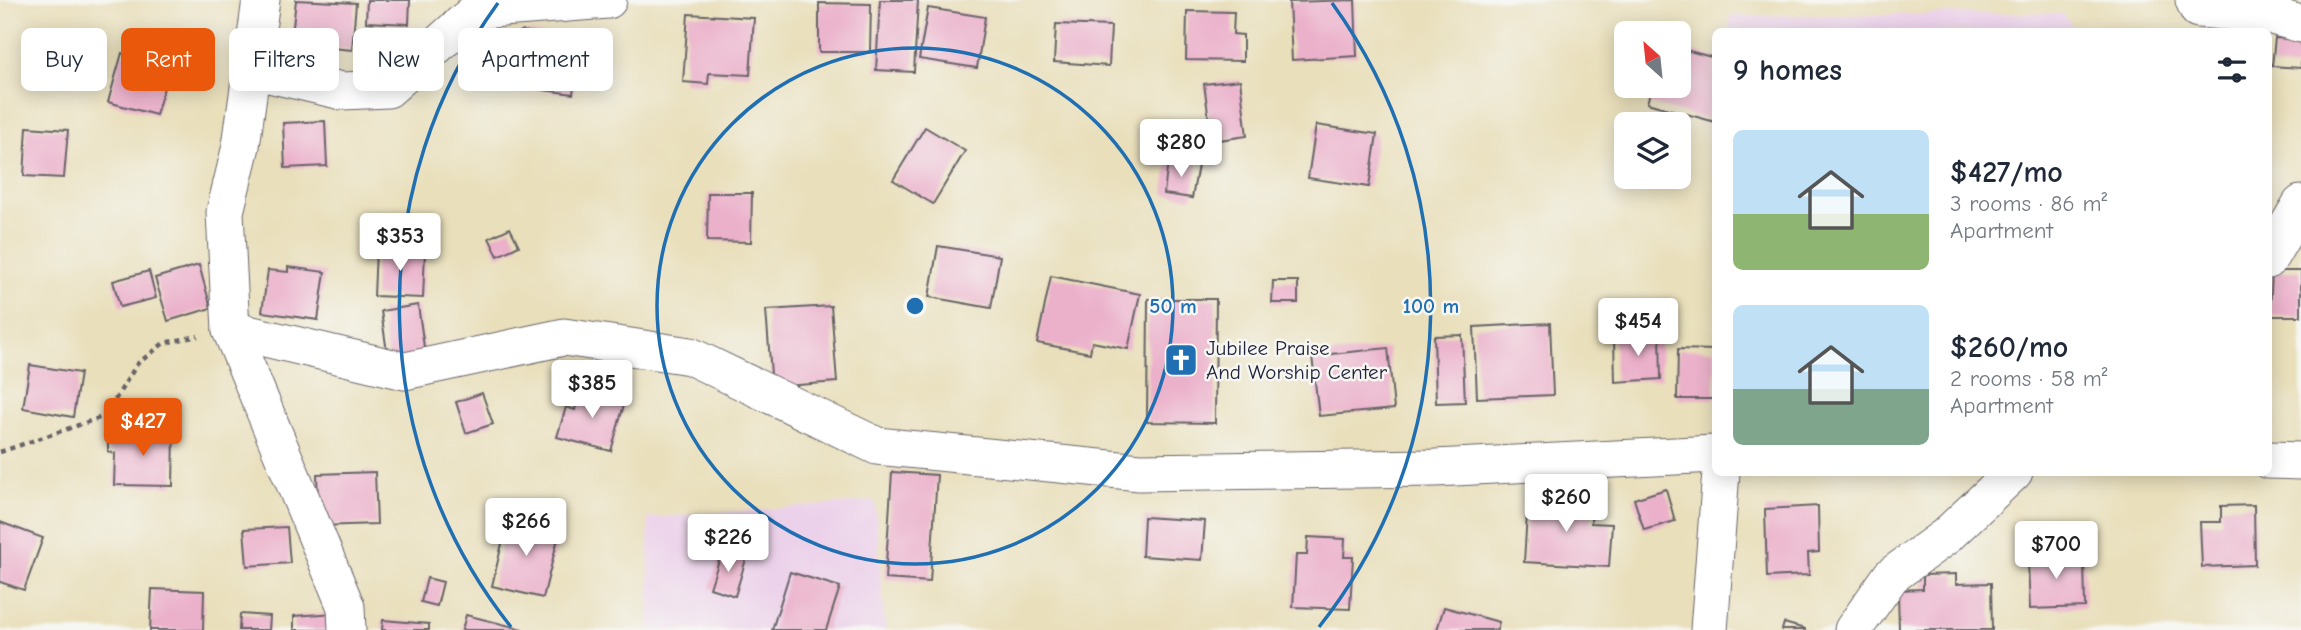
<!DOCTYPE html>
<html lang="en">
<head>
<meta charset="utf-8">
<style>
	:root { --surface:#fff; --page:#f6f6f7; --text:#1f2937; --muted:#747a83; --accent:#ea580c }
	body { margin:0; font-family:"Comic Neue",sans-serif; background:var(--page); color:var(--text); height:100vh; display:flex; flex-direction:column; font-size:26px; white-space:nowrap }
	* { box-sizing:border-box; margin:0 }
	p { font-size:23px; color:var(--muted) }
	.icon { flex:none; width:38px; height:38px; fill:none; stroke:currentColor; stroke-width:2; stroke-linecap:round; stroke-linejoin:round }
	.map { position:relative; flex:1; overflow:hidden }
	.panel { position:absolute; left:1712px; top:28px; width:560px; height:448px; display:flex; flex-direction:column; background:var(--surface); border-radius:10px; box-shadow:0 4px 18px #0003 }
	.panel>* { flex:none }
	.top-card { position:absolute; left:21px; top:28px; width:665px; height:63px; display:flex; gap:14px }
	.needle { width:46px; rotate:333deg }
	.controls { position:absolute; left:1614px; top:21px; display:grid; gap:14px }
	.controls a { display:grid; place-items:center; width:77px; height:77px; border-radius:10px; background:var(--surface); box-shadow:0 4px 18px #0003; font-size:35px }
	.price { position:absolute; translate:-50% -60px; padding:0 16px; border-radius:7px; background:#fff; color:#222; font-size:23px; line-height:46px; filter:drop-shadow(0 2px 4px #0008) }
	.price::after { content:''; position:absolute; left:50%; top:42px; width:21px; height:16px; margin-left:-10px; background:inherit; clip-path:polygon(0 0,100% 0,50% 100%) }
	.price.current { background:var(--accent); color:#fff }
	ul { padding:0; list-style:none }
	li { display:flex; align-items:center; gap:21px; height:175px; padding:0 21px }
	li span { display:grid; place-items:center; flex:none; width:196px; height:140px; border-radius:10px; color:#555 }
	li>.icon { margin-inline-start:auto }
	span .icon { width:84px; height:84px; fill:#fffc; stroke-width:1 }
	li b { font-size:30px }
	h2 { display:flex; justify-content:space-between; align-items:center; height:84px; padding:0 21px; font-size:30px }
	.tag { padding:0 24px; border-radius:10px; background:var(--surface); box-shadow:0 4px 18px #0003; font-size:24px; line-height:63px }
	.tag.current { background:var(--accent); color:#fff }
	.map>svg:first-child { display:block }
</style>
</head>
<body>
<div class="map">
<svg width="2301" height="630" viewBox="0 0 2301 630">
	<rect width="100%" height="100%" fill="#f6f6f2"/>
	<filter id="ink" filterUnits="userSpaceOnUse"><feTurbulence type="fractalNoise" baseFrequency=".0143" numOctaves="2"/><feDisplacementMap in="SourceGraphic" scale="14" xChannelSelector="R" yChannelSelector="G"/><feConvolveMatrix kernelMatrix="1 2 1 2 8 2 1 2 1" color-interpolation-filters="sRGB"/></filter>
	<filter id="wash" filterUnits="userSpaceOnUse"><feTurbulence type="fractalNoise" baseFrequency=".00686" numOctaves="4" result="noise"/><feDisplacementMap in="SourceGraphic" scale="28" xChannelSelector="R" yChannelSelector="G"/><feGaussianBlur stdDeviation="1.57" result="paint"/><feColorMatrix in="noise" values="0 0 0 0 0 0 0 0 0 0 0 0 0 0 0 0 0 1.4 0 .05"/><feComposite in="paint" operator="in"/></filter>
	<g filter="url(#wash)">
		<rect width="100%" height="100%" fill="#e9dfbb"/>
		<!-- built -->
		<g fill="#ecd1ea">
			<polygon points="2061,13 2076,31 1730,31 1730,16"/>
			<polygon points="875,501 885,630 650,630 648,518"/>
		</g>
		<g id="blocks">
			<!-- building -->
			<g fill="#ebb0ca">
				<polygon points="296,0 356,3 352,50 291,44"/>
				<polygon points="367,0 410,0 409,24 366,22"/>
				<polygon points="880,0 918,0 914,72 876,70"/>
				<polygon points="1355,0 1357,56 1292,60 1289,2"/>
				<polygon points="819,3 871,4 870,52 819,52"/>
				<polygon points="928,8 985,17 977,68 919,59"/>
				<polygon points="1187,11 1234,12 1233,34 1243,35 1243,61 1186,60"/>
				<polygon points="688,14 754,18 750,75 709,73 708,84 683,82"/>
				<polygon points="1056,24 1111,26 1109,66 1054,62"/>
				<polygon points="521,31 581,39 573,94 513,86"/>
				<polygon points="2275,38 2301,40 2301,68 2272,66"/>
				<polygon points="1678,48 1715,58 1715,122 1647,103 1652,86 1678,86"/>
				<polygon points="122,53 170,67 156,115 108,102"/>
				<polygon points="1240,80 1247,136 1212,141 1204,84"/>
				<polygon points="325,121 327,166 285,168 283,123"/>
				<polygon points="1316,125 1377,134 1369,187 1308,178"/>
				<polygon points="27,127 68,130 64,178 24,176"/>
				<polygon points="925,127 965,151 933,204 893,180"/>
				<polygon points="1168,161 1198,165 1192,198 1164,194"/>
				<polygon points="708,193 752,193 751,242 707,241"/>
				<polygon points="510,228 519,246 498,256 489,238"/>
				<polygon points="938,246 1000,256 991,308 929,297"/>
				<polygon points="376,249 425,251 423,298 374,296"/>
				<polygon points="199,265 211,308 168,321 155,278"/>
				<polygon points="288,267 325,272 318,320 262,312 268,270 288,272"/>
				<polygon points="149,271 156,298 120,307 113,281"/>
				<polygon points="2272,271 2301,271 2301,316 2270,316"/>
				<polygon points="1051,276 1140,294 1128,349 1092,342 1090,353 1037,343"/>
				<polygon points="1273,281 1298,281 1298,303 1272,303"/>
				<polygon points="1148,299 1216,299 1215,423 1147,422"/>
				<polygon points="418,305 425,354 388,359 381,311"/>
				<polygon points="831,306 837,382 772,387 766,310"/>
				<polygon points="1550,323 1553,395 1477,398 1474,327"/>
				<polygon points="1462,335 1465,402 1436,403 1434,336"/>
				<polygon points="1660,335 1661,379 1615,382 1614,338"/>
				<polygon points="1388,348 1394,409 1319,416 1312,356"/>
				<polygon points="1678,349 1715,350 1715,399 1677,399"/>
				<polygon points="30,365 80,373 73,417 23,408"/>
				<polygon points="580,389 625,401 611,451 557,437 566,407 575,410"/>
				<polygon points="482,393 493,424 466,433 456,402"/>
				<polygon points="108,430 174,432 173,486 114,485 115,453 108,452"/>
				<polygon points="375,472 377,524 319,526 317,474"/>
				<polygon points="892,472 937,475 930,582 885,579"/>
				<polygon points="1666,489 1675,521 1644,530 1634,499"/>
				<polygon points="1528,498 1592,502 1591,523 1612,524 1609,567 1524,562"/>
				<polygon points="2254,505 2255,565 2202,567 2200,522 2221,522 2221,506"/>
				<polygon points="1818,506 1819,552 1808,553 1809,575 1767,577 1765,509"/>
				<polygon points="1144,517 1205,521 1202,560 1142,556"/>
				<polygon points="508,518 560,530 543,598 492,586"/>
				<polygon points="0,522 43,538 24,590 0,582"/>
				<polygon points="287,527 290,563 247,566 244,529"/>
				<polygon points="1308,537 1345,539 1344,557 1353,557 1350,609 1293,607 1296,555 1307,555"/>
				<polygon points="2061,549 2062,560 2084,559 2085,607 2030,609 2028,562 2034,562 2034,550"/>
				<polygon points="722,551 746,559 735,596 710,588"/>
				<polygon points="790,572 840,587 826,630 772,630"/>
				<polygon points="1956,574 1956,584 1991,583 1992,630 1899,630 1898,590 1923,589 1923,575"/>
				<polygon points="427,578 443,582 437,606 421,602"/>
				<polygon points="152,589 204,591 203,630 150,630"/>
				<polygon points="1444,607 1499,622 1497,630 1437,630"/>
				<polygon points="336,613 337,630 294,630 294,616"/>
				<polygon points="240,614 270,616 269,630 239,630"/>
				<polygon points="466,615 522,629 522,630 462,630"/>
				<polygon points="383,620 429,624 429,630 382,630"/>
				<polygon points="1784,623 1805,629 1805,630 1782,630"/>
			</g>
		</g>
	</g>
	<g filter="url(#ink)">
		<use href="#blocks" fill-opacity="0" stroke="#686468" stroke-width="2"/>
		<g fill="none" stroke-linecap="round" stroke-linejoin="round">
			<defs>
				<g id="minor">
					<polyline points="261,0 241,146 225,212 231,330 346,607 347,630"/>
					<polyline points="2194,0 2198,9 2264,14 2301,24"/>
					<polyline points="252,70 342,91 388,89 477,10 608,0"/>
					<polyline points="2268,260 2301,204"/>
					<polyline points="231,330 405,371 564,337 690,356 877,446 1140,472 1435,468 1715,454"/>
					<polyline points="2268,460 2301,461"/>
					<polyline points="1709,630 1721,472"/>
					<polyline points="1853,630 1891,576 1946,536 2014,472"/>
				</g>
			</defs>
			<!-- minor casing -->
			<use href="#minor" stroke="#686468" stroke-width="39"/>
			<!-- path -->
			<polyline stroke="#686468" stroke-width="4.5" stroke-dasharray="5 5" stroke-linecap="butt" points="0,452 105,416 137,364 164,343 198,336"/>
			<!-- minor -->
			<use href="#minor" stroke="#fff" stroke-width="37"/>
		</g>
	</g>
	<!-- distance rings -->
	<g fill="none" stroke="#1f6fb2" stroke-width="3.5">
		<circle cx="915" cy="306" r="258"/>
		<path d="M511 627A516 516 0 0 1 498 3M1332 3A516 516 0 0 1 1319 627"/>
	</g>
	<!-- icons -->
	<defs>
		<symbol id="church-square" viewBox="-11 -11 22 22"><rect x="-9" y="-9" width="18" height="18" rx="4" fill="#1f6fb2" stroke="#f6f6f2"/><path d="M-1.2-6h2.4v3.5h3.3v2.4h-3.3V6h-2.4V-.1h-3.3v-2.4h3.3Z" fill="#fff"/></symbol>
	</defs>
	<g fill-rule="evenodd">
		<use href="#church-square" x="1162" y="341" width="38" height="38"/>
	</g>
	<g text-anchor="middle" dominant-baseline="central" stroke-width="5" stroke-linejoin="round" paint-order="stroke">
		<!-- poi labels -->
		<g font-size="21" fill="#22223b" stroke="#f6f6f2" text-anchor="start">
			<text x="1206" y="348">Jubilee Praise<tspan x="1206" dy="24">And Worship Center</tspan></text>
		</g>
	</g>
	<circle cx="915" cy="306" r="10" fill="#1f6fb2" stroke="#f6f6f2" stroke-width="3.5"/>
	<g font-size="21" text-anchor="middle" font-weight="bold" fill="#1f6fb2" stroke="#f6f6f2" stroke-width="5" stroke-linejoin="round" paint-order="stroke">
		<text x="1173" y="313">50 m</text>
		<text x="1431" y="313">100 m</text>
	</g>
</svg>
<div class="controls">
<a><svg class="needle" viewBox="-14 -14 28 28"><path d="M0-13l5 13h-10z" fill="#e53935"/><path d="M0 13l5-13h-10z" fill="#747a83"/></svg></a>
<a><svg class="icon" aria-label="layers" viewBox="0 0 24 24"><path d="M12 4l9 5-9 5-9-5zM3 14l9 5 9-5"/></svg></a>
</div>
<b class="price" style="left:1181px;top:179px">$280</b>
<b class="price" style="left:400px;top:273px">$353</b>
<b class="price" style="left:1638px;top:358px">$454</b>
<b class="price" style="left:592px;top:420px">$385</b>
<b class="price current" style="left:143px;top:458px">$427</b>
<b class="price" style="left:1566px;top:534px">$260</b>
<b class="price" style="left:526px;top:558px">$266</b>
<b class="price" style="left:728px;top:574px">$226</b>
<b class="price" style="left:2056px;top:581px">$700</b>
<div class="top-card">
<a class="tag">Buy</a>
<a class="tag current">Rent</a>
<a class="tag">Filters</a>
<a class="tag">New</a>
<a class="tag">Apartment</a>
</div>
<section class="panel">
<h2>9 homes<svg class="icon" aria-label="filters" viewBox="0 0 24 24"><path d="M4 7h16M4 17h16"/><circle cx="9" cy="7" r="2"/><circle cx="15" cy="17" r="2"/></svg></h2>
<ul>
<li><span style="background:linear-gradient(#bfe0f5 60%,#8fb573 0)"><svg class="icon" aria-label="home" viewBox="0 0 24 24"><path d="M3 11l9-7 9 7M6 9v11h12V9"/></svg></span><div><b>$427/mo</b><p>3 rooms · 86 m²</p><p>Apartment</p></div></li>
<li><span style="background:linear-gradient(#bfe0f5 60%,#7fa58c 0)"><svg class="icon" aria-label="home" viewBox="0 0 24 24"><path d="M3 11l9-7 9 7M6 9v11h12V9"/></svg></span><div><b>$260/mo</b><p>2 rooms · 58 m²</p><p>Apartment</p></div></li>
</ul>
</section>
</div>
</body>
</html>
